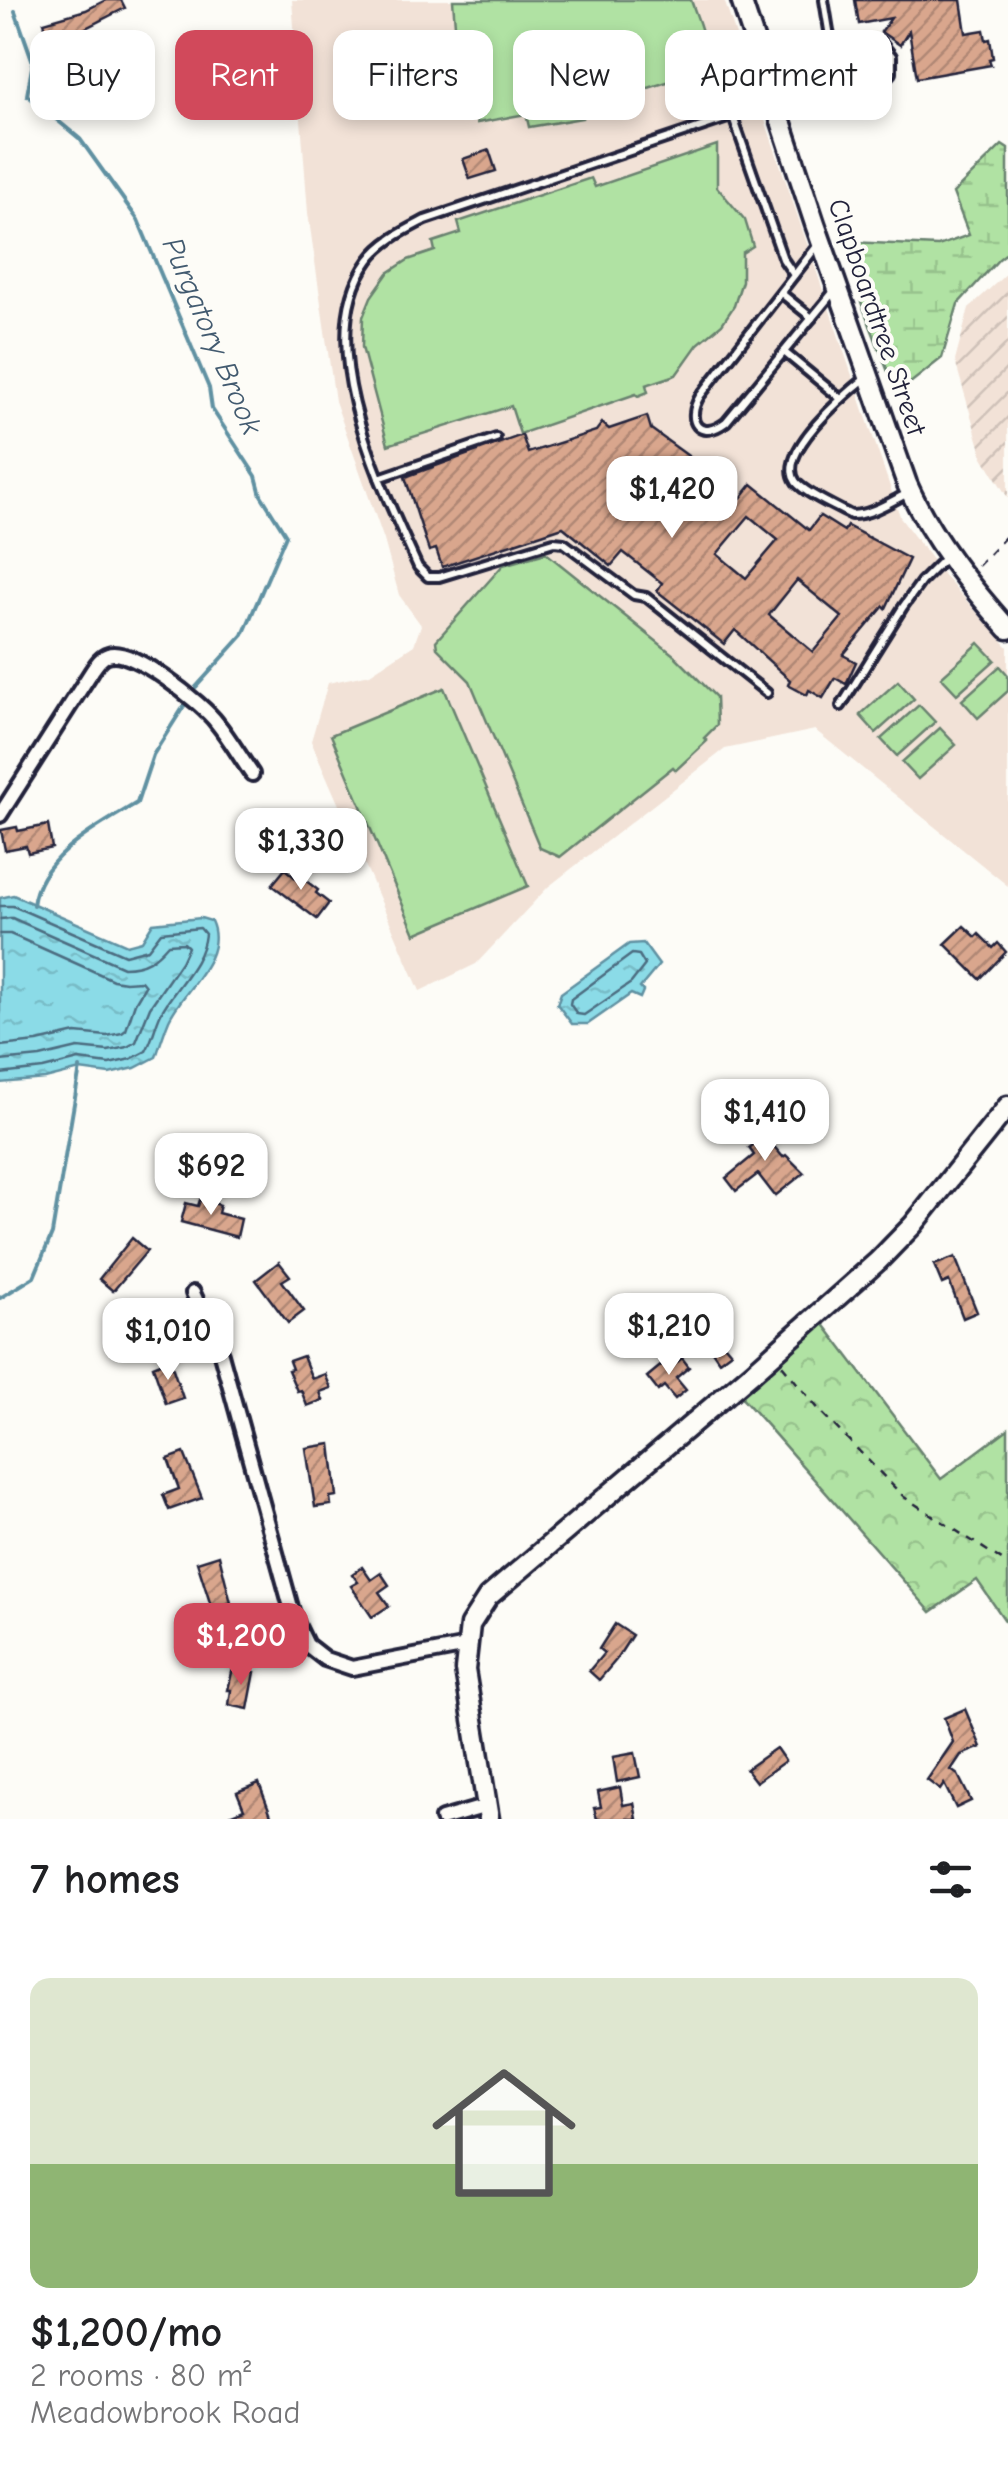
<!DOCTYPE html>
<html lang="en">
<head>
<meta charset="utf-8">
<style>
	:root { --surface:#fff; --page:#f6f6f6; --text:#202124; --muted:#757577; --accent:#d1495b }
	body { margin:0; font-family:"Comic Neue",sans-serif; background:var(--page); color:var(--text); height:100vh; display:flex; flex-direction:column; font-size:38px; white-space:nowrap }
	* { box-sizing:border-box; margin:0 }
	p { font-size:32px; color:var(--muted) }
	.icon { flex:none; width:55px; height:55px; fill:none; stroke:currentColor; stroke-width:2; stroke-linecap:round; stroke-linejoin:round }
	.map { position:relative; height:1819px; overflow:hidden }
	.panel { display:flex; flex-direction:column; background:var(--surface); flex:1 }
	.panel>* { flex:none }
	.hud { position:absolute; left:30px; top:30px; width:950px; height:90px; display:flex; gap:20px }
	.price { position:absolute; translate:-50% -85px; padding:0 22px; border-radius:20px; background:#fff; color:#222; font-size:32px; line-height:65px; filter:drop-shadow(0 2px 5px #0008) }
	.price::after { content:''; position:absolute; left:50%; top:60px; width:30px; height:22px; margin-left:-15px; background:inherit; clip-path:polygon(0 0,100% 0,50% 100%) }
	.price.on { background:var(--accent); color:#fff }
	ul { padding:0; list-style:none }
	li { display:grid; align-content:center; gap:20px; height:530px; padding:0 30px }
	li span { display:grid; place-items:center; height:310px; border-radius:20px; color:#555 }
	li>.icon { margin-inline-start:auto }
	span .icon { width:180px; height:180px; fill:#fffc; stroke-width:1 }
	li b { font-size:42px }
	h2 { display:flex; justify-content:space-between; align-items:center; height:120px; padding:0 30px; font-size:42px }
	.tag { padding:0 35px; border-radius:20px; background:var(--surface); box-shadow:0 5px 15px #0003; font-size:35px; line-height:90px }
	.tag.on { background:var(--accent); color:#fff }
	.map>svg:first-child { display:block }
</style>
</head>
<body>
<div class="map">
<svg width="1008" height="1819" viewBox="0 0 1008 1819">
	<defs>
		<pattern id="industrial-furrows" width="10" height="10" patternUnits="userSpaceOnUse" patternTransform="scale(2.5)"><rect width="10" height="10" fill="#f2e2d7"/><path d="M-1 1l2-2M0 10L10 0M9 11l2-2" fill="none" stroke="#cfc2b9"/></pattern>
		<pattern id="forest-crowns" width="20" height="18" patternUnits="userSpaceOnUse" patternTransform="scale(2.5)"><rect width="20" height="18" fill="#b0e2a3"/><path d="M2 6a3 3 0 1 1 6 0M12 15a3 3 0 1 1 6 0" fill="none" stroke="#97c28d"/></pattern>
		<pattern id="wetland-marsh" width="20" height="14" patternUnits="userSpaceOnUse" patternTransform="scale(2.5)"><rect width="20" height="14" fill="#b0e2a3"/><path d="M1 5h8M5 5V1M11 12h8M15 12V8" fill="none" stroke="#97c28d"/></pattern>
		<pattern id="water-ripples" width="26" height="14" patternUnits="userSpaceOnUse" patternTransform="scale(2.5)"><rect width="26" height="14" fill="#8bdbe7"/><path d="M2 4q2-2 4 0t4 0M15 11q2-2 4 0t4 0" fill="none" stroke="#78bcc7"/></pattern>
		<pattern id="building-hatch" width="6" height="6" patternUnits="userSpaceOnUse" patternTransform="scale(2.5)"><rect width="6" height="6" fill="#d9a68d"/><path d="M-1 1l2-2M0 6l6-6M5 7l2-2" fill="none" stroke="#b08774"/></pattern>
	</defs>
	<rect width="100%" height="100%" fill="#fdfcf7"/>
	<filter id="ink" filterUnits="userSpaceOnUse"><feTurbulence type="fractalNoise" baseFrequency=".01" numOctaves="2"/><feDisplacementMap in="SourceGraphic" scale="20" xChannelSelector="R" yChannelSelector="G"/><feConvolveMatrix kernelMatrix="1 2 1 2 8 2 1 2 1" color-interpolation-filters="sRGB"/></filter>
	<g filter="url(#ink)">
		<!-- built -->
		<polygon fill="#f2e2d7" points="292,0 724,0 901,519 946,578 1008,647 1008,886 815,730 725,749 548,887 476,964 420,991 311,741 328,683 370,674 414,645 421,625 399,595 384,540 335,401 308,213"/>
		<!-- industrial -->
		<polygon fill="url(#industrial-furrows)" points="1008,272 1008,498 983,457 955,361 969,308"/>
		<!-- grass -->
		<g fill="#b0e2a3" stroke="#69826f" stroke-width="2.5">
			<path d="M453,0H691C699,25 719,59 689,75L617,98L580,105L582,118L529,127L526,114L477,123L458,63Z"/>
			<polygon points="717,145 717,187 745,220 753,246 742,253 742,281 734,306 722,324 698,344 676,375 646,385 648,392 638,396 636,394 520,434 511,406 388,445 362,347 363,317 371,297 388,273 408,260 435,251 433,242 461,233 458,222 591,178 595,187"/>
			<polygon points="546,553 675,656 716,697 717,725 704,738 707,741 676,770 673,767 560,857 540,848 470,681 437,648 436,641 503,565"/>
			<polygon points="979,643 995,660 957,694 941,677"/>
			<polygon points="1000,666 1008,675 1008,691 978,718 962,700"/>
			<polygon points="898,681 914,699 876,733 860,715"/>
			<polygon points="444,688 528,886 415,934 331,735"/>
			<polygon points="919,705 935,722 897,756 881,739"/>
			<polygon points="940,728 956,745 918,779 902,762"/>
		</g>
		<!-- forest -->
		<polygon fill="url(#forest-crowns)" stroke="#69826f" stroke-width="2.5" points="823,1323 941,1479 1008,1429 1008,1625 977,1580 931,1612 740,1395"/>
		<!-- wetland -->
		<polygon fill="url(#wetland-marsh)" stroke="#69826f" stroke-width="2.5" points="1002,145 1008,149 1008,252 999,259 958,304 942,358 909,384 892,382 861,302 851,242 938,246 969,235 953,193"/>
		<!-- water -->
		<g fill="url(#water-ripples)" stroke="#6191a2" stroke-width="2.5">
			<path d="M13,895L127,945L142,941L153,923L201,918L211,921C228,957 183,990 169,1020C164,1032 160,1045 156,1057L135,1068L109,1074L80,1070L45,1079L0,1083V898Z"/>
			<polygon points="643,943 659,965 640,988 643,991 640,998 631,994 588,1024 572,1024 557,1004 561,993 629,944"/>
		</g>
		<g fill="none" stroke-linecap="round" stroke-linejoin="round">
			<!-- shore -->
			<g stroke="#4c6c80" stroke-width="2.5">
				<path d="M0,906H13L125,955L148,949L161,932L200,928L205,934C202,965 175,986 161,1013C155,1025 153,1039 146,1051L131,1059L109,1064L79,1060L43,1069L0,1074"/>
				<path d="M0,919L12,918L123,967C145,967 155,959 168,944L184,943L188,947L181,962L150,1007L136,1042L127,1047L108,1051L78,1048L40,1057L0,1061"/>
				<polyline points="0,934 10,934 17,937 113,980 125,982 141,981 145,986 135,1003 126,1030 122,1033 107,1036 76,1033 37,1042 0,1046"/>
				<polygon points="632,954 639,955 645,965 631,983 584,1015 577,1014 570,1004 571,999"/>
			</g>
			<!-- stream -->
			<g stroke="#6191a2" stroke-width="4">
				<polyline points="15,11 33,62 27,95 80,139 138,220 209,388 212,409 256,476 261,495 286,535 243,635 196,687"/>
				<path d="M33,905C39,856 99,826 137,803L153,755L184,706"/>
				<polyline points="0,1298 34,1277 52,1234 80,1068"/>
			</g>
		</g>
		<!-- building -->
		<g fill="url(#building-hatch)" stroke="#22223b" stroke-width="2.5" fill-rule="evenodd">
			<polygon points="106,0 121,0 125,8 80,31 81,35 50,43 44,22 86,10"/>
			<polygon points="855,0 961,0 966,33 984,30 986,40 990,39 993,58 989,59 991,65 917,78 909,31 900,45 881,32 891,18 859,24"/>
			<polygon points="489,150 496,171 470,179 463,159"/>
			<path d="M647,416L651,429L691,458L677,476L689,486L679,499L698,514L721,484L740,499L752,484L809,530L820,516L844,531L847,526L909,559L886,608L884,606L843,655L856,662L846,684L835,678L823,698L809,690L807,695L788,685L790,680L735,630L724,644L657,591L662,583L623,552L611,566L563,527L442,567L436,549L429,551L405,477L522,435L528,453L596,431L602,423L609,429ZM749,516L778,540L746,578L717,554ZM797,580L842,617L813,652L769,615Z"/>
			<polygon points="48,825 52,848 28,853 26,846 5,850 1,830 17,827 18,831"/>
			<polygon points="285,869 298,880 301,877 318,890 316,893 329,903 317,919 272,885"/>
			<polygon points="964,926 976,937 979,934 993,948 998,943 1006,952 980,979 945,944"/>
			<polygon points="747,1115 783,1157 786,1155 804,1173 775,1196 758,1174 736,1191 726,1178 754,1155 749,1148 756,1143 739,1122"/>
			<polygon points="200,1200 220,1205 218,1213 241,1219 237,1237 181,1222 186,1203 198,1206"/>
			<polygon points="132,1238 147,1251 113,1291 99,1279"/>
			<polygon points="955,1257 977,1312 963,1318 949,1281 942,1284 934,1265"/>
			<polygon points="279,1262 290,1276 282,1281 304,1311 288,1323 256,1280"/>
			<polygon points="705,1322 731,1352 719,1361 697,1328"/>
			<polygon points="303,1356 312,1379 325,1374 331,1388 320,1392 323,1400 307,1406 301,1390 297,1391 288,1370 292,1369 289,1361"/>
			<polygon points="682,1358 689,1367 676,1378 686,1390 675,1399 664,1386 658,1391 647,1377 664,1363 669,1369"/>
			<polygon points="163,1362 165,1368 172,1366 183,1398 166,1404 153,1366"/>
			<polygon points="331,1444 337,1496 330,1497 331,1505 315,1507 306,1448"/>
			<polygon points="184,1453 202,1498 169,1510 163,1495 179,1489 168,1459"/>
			<polygon points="219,1555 231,1603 212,1609 197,1562"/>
			<polygon points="362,1567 371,1580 381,1573 389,1585 379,1592 389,1606 372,1617 351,1586 358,1582 352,1574"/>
			<polygon points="615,1624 632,1635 616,1660 599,1680 589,1671 604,1653 599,1649"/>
			<polygon points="233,1668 255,1672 248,1709 229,1705 231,1690 228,1690"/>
			<polygon points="965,1709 981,1747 961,1755 951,1770 958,1775 971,1801 956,1808 944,1784 940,1790 927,1780 953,1742 944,1718"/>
			<polygon points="776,1748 785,1761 756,1782 746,1769"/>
			<polygon points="635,1753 640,1777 617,1782 613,1757"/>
			<polygon points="259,1783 271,1815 261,1819 220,1819 244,1809 237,1792"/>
			<polygon points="620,1787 623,1805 634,1803 637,1819 597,1819 594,1808 601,1807 598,1792"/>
		</g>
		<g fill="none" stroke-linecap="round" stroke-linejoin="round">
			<defs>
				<g id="lane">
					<path d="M832,47L864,41L881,42L892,56V73C876,91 864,97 840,98"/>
					<polyline points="733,117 783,259 794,275"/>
					<path d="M817,246L700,396C685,421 699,442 726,422L835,290"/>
					<polyline points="781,293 812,318"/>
					<polyline points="784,352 841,399"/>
					<path d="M867,377C847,393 775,453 796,482C806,494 836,507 851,515C871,515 890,502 908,493"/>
					<polyline points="379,478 496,438"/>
					<path d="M767,693L646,597L634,595L564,543L554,542L439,577H428L418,567C382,487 309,342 369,260C383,241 404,231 425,220L775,102L796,104L840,98L824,0"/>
					<polyline points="841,706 903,607 921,582 947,556"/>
				</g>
				<g id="street">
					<path d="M0,815L92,671C96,665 101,657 108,655C131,646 203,704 217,723C230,739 240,757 252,774"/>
					<polyline points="193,1293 221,1354 294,1618 307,1645 325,1659 352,1668 467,1646"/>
					<polyline points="442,1819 487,1806"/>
				</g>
				<g id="secondary">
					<path d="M741,0L815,224L907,484C931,538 969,585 1008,629"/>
					<polyline points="489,1819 465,1670 470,1625 488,1597 753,1372 878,1261 913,1225 1008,1106"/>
				</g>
			</defs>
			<!-- lane casing -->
			<use href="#lane" stroke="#22223b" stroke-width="14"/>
			<!-- street casing -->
			<use href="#street" stroke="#22223b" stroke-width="20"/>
			<!-- secondary casing -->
			<use href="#secondary" stroke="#22223b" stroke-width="25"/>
			<!-- path -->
			<g stroke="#22223b" stroke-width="2.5" stroke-dasharray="8 8" stroke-linecap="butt">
				<polyline points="978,566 1008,534"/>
				<polyline points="782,1365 821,1412 904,1497 1008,1564"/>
			</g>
			<!-- lane -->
			<use href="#lane" stroke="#fdfcf7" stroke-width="6"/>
			<!-- street -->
			<use href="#street" stroke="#fdfcf7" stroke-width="12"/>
			<!-- secondary -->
			<use href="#secondary" stroke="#fdfcf7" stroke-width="18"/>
		</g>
	</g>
	<g text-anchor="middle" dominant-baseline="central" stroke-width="8" stroke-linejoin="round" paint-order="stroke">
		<!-- street labels -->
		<g font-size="28" fill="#22223b" stroke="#fdfcf7">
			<text transform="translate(877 317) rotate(71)">Clapboardtree Street</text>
		</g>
		<!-- water labels -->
		<g font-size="30" font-style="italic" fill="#425a6f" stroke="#fdfcf7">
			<text transform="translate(212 336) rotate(67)">Purgatory Brook</text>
		</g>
	</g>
</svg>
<b class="price" style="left:672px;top:541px">$1,420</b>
<b class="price" style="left:301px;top:893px">$1,330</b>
<b class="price" style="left:765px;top:1164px">$1,410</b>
<b class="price" style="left:211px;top:1218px">$692</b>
<b class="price" style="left:669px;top:1378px">$1,210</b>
<b class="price" style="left:168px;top:1383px">$1,010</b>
<b class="price on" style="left:241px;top:1688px">$1,200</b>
<div class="hud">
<a class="tag">Buy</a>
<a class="tag on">Rent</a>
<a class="tag">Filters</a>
<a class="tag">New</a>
<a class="tag">Apartment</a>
</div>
</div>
<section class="panel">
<h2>7 homes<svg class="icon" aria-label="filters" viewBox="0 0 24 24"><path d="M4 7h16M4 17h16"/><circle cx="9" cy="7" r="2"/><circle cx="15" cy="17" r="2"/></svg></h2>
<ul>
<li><span style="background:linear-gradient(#dfe7d0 60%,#8fb573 0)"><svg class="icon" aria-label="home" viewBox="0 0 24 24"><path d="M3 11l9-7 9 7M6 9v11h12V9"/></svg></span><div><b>$1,200/mo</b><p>2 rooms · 80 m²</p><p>Meadowbrook Road</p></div></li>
</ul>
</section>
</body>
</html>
